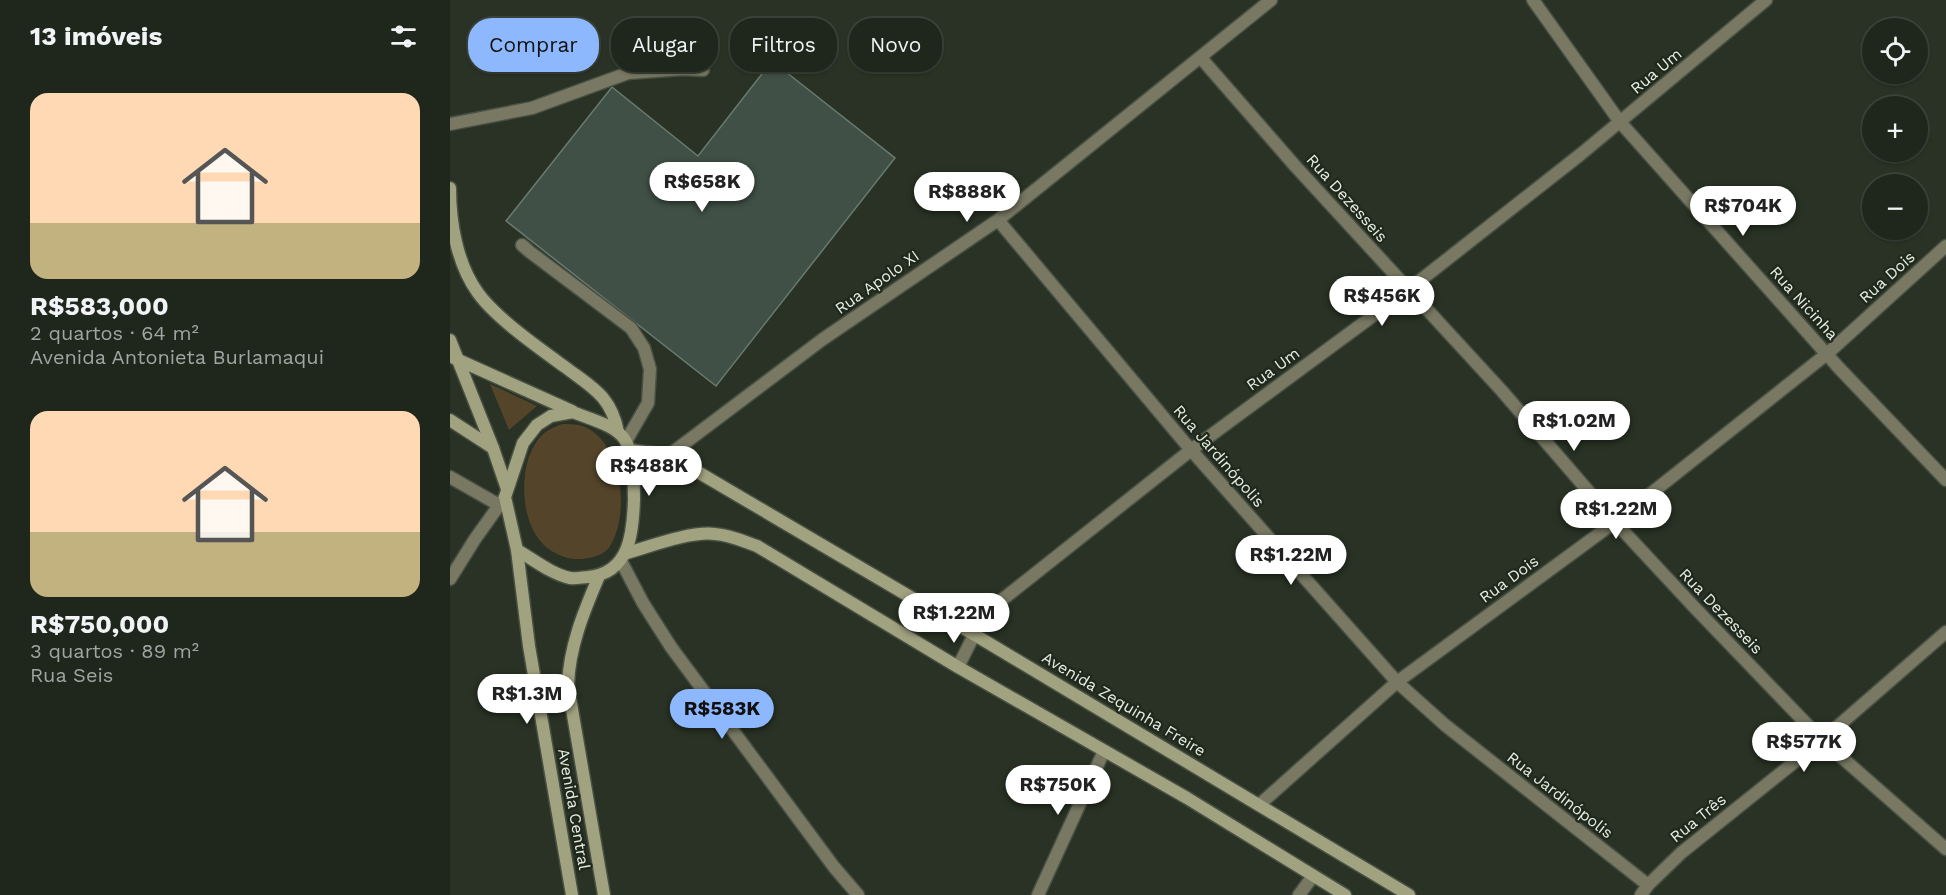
<!DOCTYPE html>
<html lang="pt">
<head>
<meta charset="utf-8">
<style>
	:root { --surface:#1f261b; --page:#272e24; --text:#f1f3f6; --muted:#a1a5a3; --line:#3c433a; --accent:#8eb8fd }
	body { margin:0; font-family:"Work Sans",sans-serif; background:var(--page); color:var(--text); height:100vh; display:flex; flex-direction:column; font-size:22px; white-space:nowrap }
	* { box-sizing:border-box; margin:0 }
	p { font-size:20px; color:var(--muted) }
	.icon { flex:none; width:33px; height:33px; fill:none; stroke:currentColor; stroke-width:2; stroke-linecap:round; stroke-linejoin:round }
	.map { position:relative; flex:1; overflow:hidden }
	.panel { display:flex; flex-direction:column; background:var(--surface); width:450px }
	.panel>* { flex:none }
	.hud { position:absolute; left:18px; top:18px; width:570px; height:54px; display:flex; gap:12px }
	.fabs { position:absolute; left:1412px; top:18px; display:grid; gap:12px }
	.fabs a { display:grid; place-items:center; width:66px; height:66px; border-radius:50%; background:var(--surface); box-shadow:0 2px 4px #0004,0 0 0 2px var(--line); font-size:30px }
	.price { position:absolute; translate:-50% -51px; padding:0 14px; border-radius:21px; background:#fff; color:#222; font-size:20px; line-height:39px; filter:drop-shadow(0 2px 3px #0008) }
	.price::after { content:''; position:absolute; left:50%; top:36px; width:18px; height:14px; margin-left:-9px; background:inherit; clip-path:polygon(0 0,100% 0,50% 100%) }
	.price.active { background:var(--accent); color:#111 }
	ul { padding:0; list-style:none }
	li { display:grid; align-content:center; gap:12px; height:318px; padding:0 30px }
	li span { display:grid; place-items:center; height:186px; border-radius:18px; color:#555 }
	li>.icon { margin-inline-start:auto }
	span .icon { width:108px; height:108px; fill:#fffc; stroke-width:1 }
	li b { font-size:26px }
	h2 { display:flex; justify-content:space-between; align-items:center; height:72px; padding:0 30px; font-size:26px }
	.chip { padding:0 21px; border-radius:24px; background:var(--surface); box-shadow:0 2px 4px #0004,0 0 0 2px var(--line); font-size:21px; line-height:54px }
	.chip.active { background:var(--accent); color:#111 }
	main { display:flex; flex:1; min-height:0 }
	.map>svg:first-child { display:block }
</style>
</head>
<body>
<main>
<section class="panel">
<h2>13 imóveis<svg class="icon" aria-label="filters" viewBox="0 0 24 24"><path d="M4 7h16M4 17h16"/><circle cx="9" cy="7" r="2"/><circle cx="15" cy="17" r="2"/></svg></h2>
<ul>
<li><span style="background:linear-gradient(#ffd9b3 70%,#c2b280 0)"><svg class="icon" aria-label="home" viewBox="0 0 24 24"><path d="M3 11l9-7 9 7M6 9v11h12V9"/></svg></span><div><b>R$583,000</b><p>2 quartos · 64 m²</p><p>Avenida Antonieta Burlamaqui</p></div></li>
<li><span style="background:linear-gradient(#ffd9b3 65%,#c2b280 0)"><svg class="icon" aria-label="home" viewBox="0 0 24 24"><path d="M3 11l9-7 9 7M6 9v11h12V9"/></svg></span><div><b>R$750,000</b><p>3 quartos · 89 m²</p><p>Rua Seis</p></div></li>
</ul>
</section>
<div class="map">
<svg width="1496" height="895" viewBox="0 0 1496 895">
	<rect width="100%" height="100%" fill="#293224"/>
	<!-- green -->
	<g fill="#54452a">
		<polygon points="40,384 87,406 59,430"/>
		<path d="M112,424C120,424 128,424 135,427C173,444 180,514 160,546C153,558 130,561 118,558C102,554 91,545 83,530C70,504 70,457 92,435C98,429 105,427 112,424Z"/>
	</g>
	<!-- building -->
	<polygon fill="#405047" stroke="#697b70" stroke-width="1.5" points="322,61 445,158 266,386 56,221 162,87 248,156"/>
	<g fill="none" stroke-linecap="round" stroke-linejoin="round">
		<defs>
			<g id="service">
				<polyline points="0,124 82,108 178,73 233,69 253,70"/>
				<polyline points="72,245 80,252 181,328 194,348 200,369 198,403 176,441"/>
				<polyline points="0,477 49,505"/>
			</g>
			<g id="minor">
				<polyline points="1083,0 1170,122 1389,368 1496,480"/>
				<polyline points="751,58 846,167 1052,391 1165,522 1245,608 1372,740 1496,849"/>
				<polyline points="548,220 741,450 947,682 995,725 1198,885"/>
				<polyline points="219,455 373,339 548,220 821,0"/>
				<polyline points="0,579 25,539 55,497"/>
				<polyline points="508,667 531,621 536,613 548,603 741,450 958,290 1131,154 1316,0"/>
				<polyline points="809,805 947,682 1165,522 1378,353 1496,246"/>
				<polyline points="588,895 654,751"/>
				<polyline points="849,895 863,876"/>
				<polyline points="1191,895 1198,885 1231,853 1372,740 1496,632"/>
			</g>
			<polyline id="tertiary" points="171,561 193,603 221,647 384,867 408,895"/>
			<g id="secondary">
				<path d="M0,188C0,223 7,264 28,293C46,318 90,349 115,367C143,388 161,396 168,432"/>
				<polyline points="0,340 43,448 57,489"/>
				<polyline points="4,358 122,411"/>
				<path d="M123,412C139,419 166,425 175,440C183,452 184,485 184,499C183,533 180,573 138,577C133,577 125,579 120,578C101,574 83,559 67,550L55,497L73,443L87,425L101,416Z"/>
				<polyline points="0,420 43,448"/>
				<polyline points="179,450 219,455 525,635 959,895"/>
				<polyline points="67,550 79,646 122,895"/>
				<path d="M177,553C201,546 241,531 265,534C280,535 293,541 307,546L508,667L737,798L895,895"/>
				<path d="M149,576C134,611 119,647 118,686L154,895"/>
			</g>
		</defs>
		<!-- service casing -->
		<use href="#service" stroke="#485043" stroke-width="15"/>
		<!-- minor casing -->
		<use href="#minor" stroke="#485043" stroke-width="15"/>
		<!-- tertiary casing -->
		<use href="#tertiary" stroke="#485043" stroke-width="15"/>
		<!-- secondary casing -->
		<use href="#secondary" stroke="#485043" stroke-width="15"/>
		<!-- service -->
		<use href="#service" stroke="#787863" stroke-width="12"/>
		<!-- minor -->
		<use href="#minor" stroke="#787863" stroke-width="12"/>
		<!-- tertiary -->
		<use href="#tertiary" stroke="#787863" stroke-width="12"/>
		<!-- secondary -->
		<use href="#secondary" stroke="#a1a27f" stroke-width="12"/>
	</g>
	<g text-anchor="middle" dominant-baseline="central" stroke-width="4.5" stroke-linejoin="round" paint-order="stroke">
		<!-- street labels -->
		<g font-size="16" fill="#e8eee5" stroke="#20281b">
			<text transform="translate(1206 71) rotate(-40)">Rua Um</text>
			<text transform="translate(897 198) rotate(48)">Rua Dezesseis</text>
			<text transform="translate(1437 277) rotate(-42)">Rua Dois</text>
			<text transform="translate(427 282) rotate(-35)">Rua Apolo XI</text>
			<text transform="translate(1354 303) rotate(48)">Rua Nicinha</text>
			<text transform="translate(823 369) rotate(-36)">Rua Um</text>
			<text transform="translate(769 456) rotate(49)">Rua Jardinópolis</text>
			<text transform="translate(1059 579) rotate(-36)">Rua Dois</text>
			<text transform="translate(1271 611) rotate(46)">Rua Dezesseis</text>
			<text transform="translate(674 704) rotate(31)">Avenida Zequinha Freire</text>
			<text transform="translate(1110 795) rotate(38)">Rua Jardinópolis</text>
			<text transform="translate(124 809) rotate(80)">Avenida Central</text>
			<text transform="translate(1248 818) rotate(-39)">Rua Três</text>
		</g>
	</g>
</svg>
<div class="fabs">
<a><svg class="icon" aria-label="locate" viewBox="0 0 24 24"><circle cx="12" cy="12" r="6"/><path d="M12 2v4M12 18v4M2 12h4M18 12h4"/></svg></a>
<a>+</a>
<a>−</a>
</div>
<b class="price" style="left:252px;top:213px">R$658K</b>
<b class="price" style="left:517px;top:223px">R$888K</b>
<b class="price" style="left:1293px;top:237px">R$704K</b>
<b class="price" style="left:932px;top:327px">R$456K</b>
<b class="price" style="left:1124px;top:452px">R$1.02M</b>
<b class="price" style="left:199px;top:497px">R$488K</b>
<b class="price" style="left:1166px;top:540px">R$1.22M</b>
<b class="price" style="left:841px;top:586px">R$1.22M</b>
<b class="price" style="left:504px;top:644px">R$1.22M</b>
<b class="price" style="left:77px;top:725px">R$1.3M</b>
<b class="price active" style="left:272px;top:740px">R$583K</b>
<b class="price" style="left:1354px;top:773px">R$577K</b>
<b class="price" style="left:608px;top:816px">R$750K</b>
<div class="hud">
<a class="chip active">Comprar</a>
<a class="chip">Alugar</a>
<a class="chip">Filtros</a>
<a class="chip">Novo</a>
</div>
</div>
</main>
</body>
</html>
